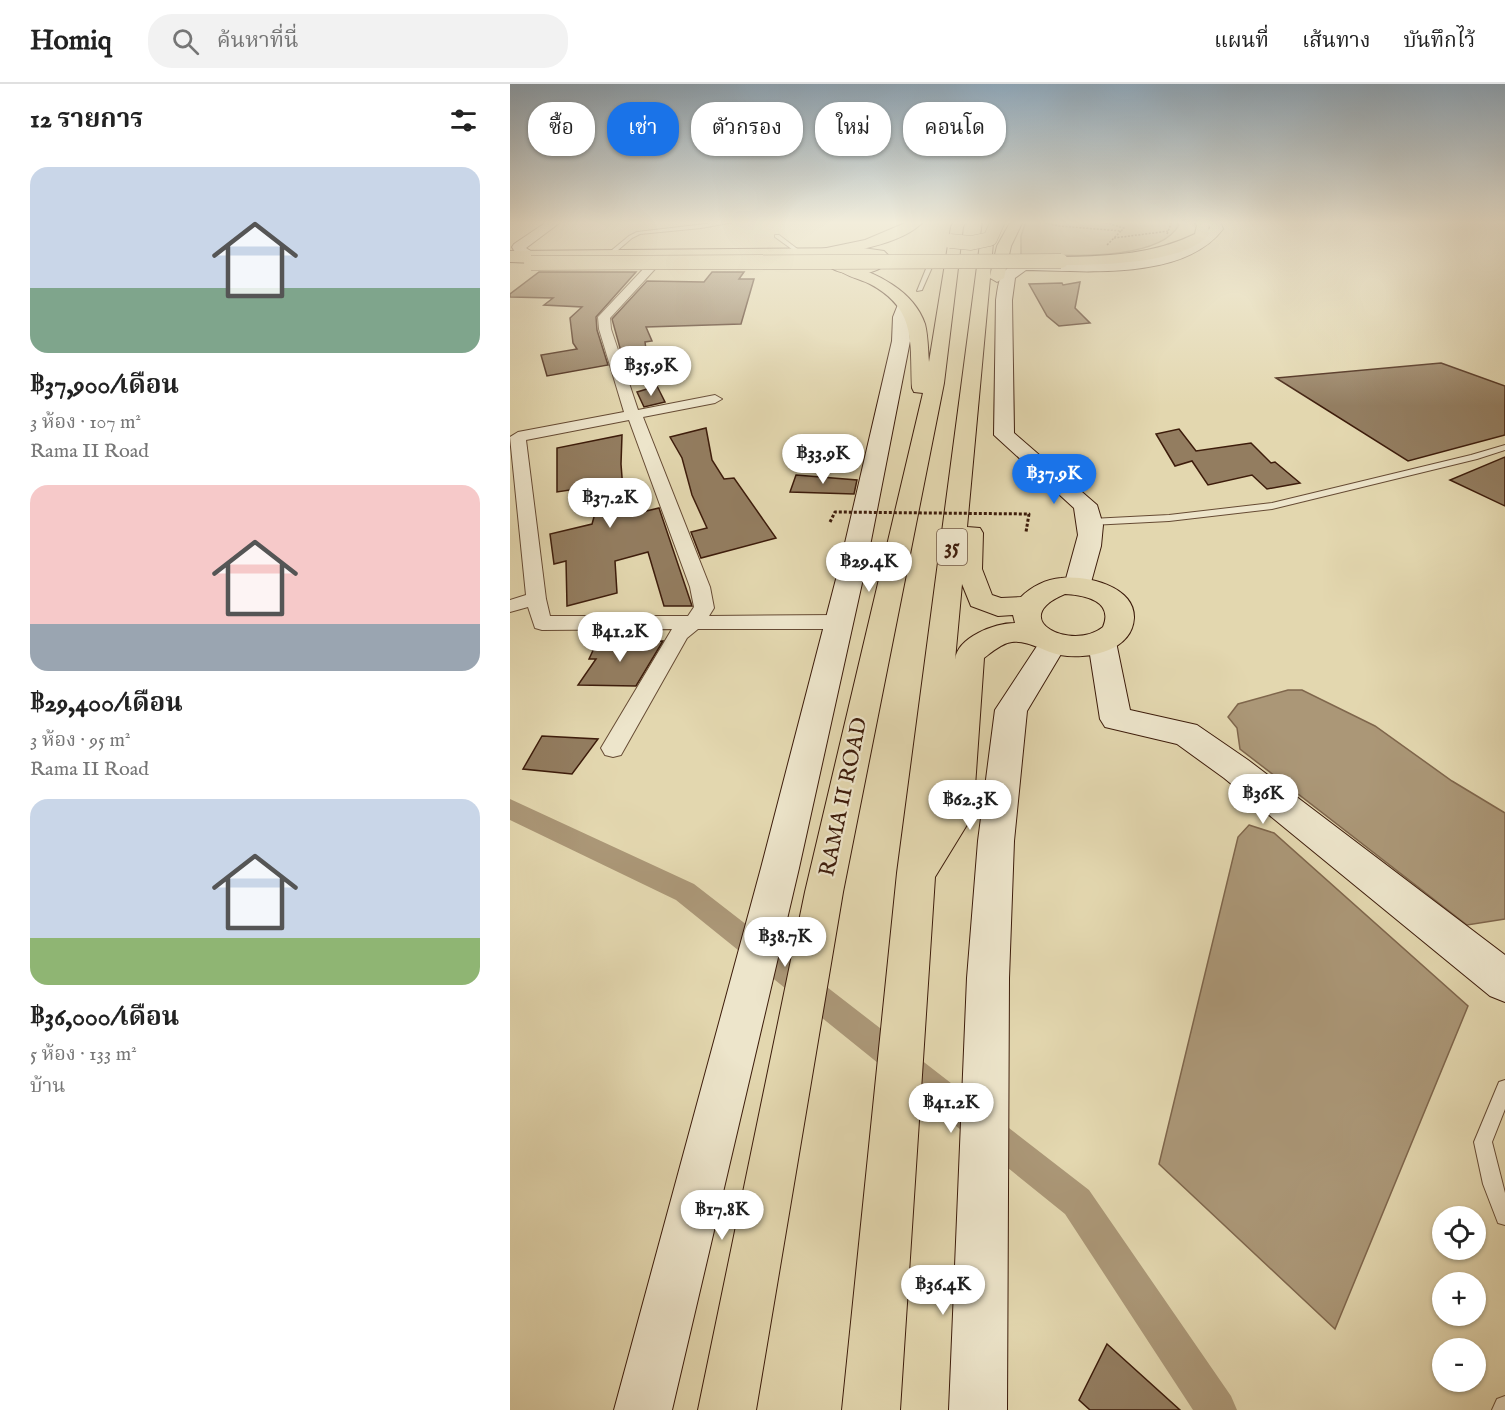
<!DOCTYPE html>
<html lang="th">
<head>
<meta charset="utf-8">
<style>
	:root { --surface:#fff; --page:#f2f2f2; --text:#222; --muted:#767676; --line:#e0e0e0; --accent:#1a73e8 }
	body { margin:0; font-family:"IM FELL English","Noto Serif Thai",serif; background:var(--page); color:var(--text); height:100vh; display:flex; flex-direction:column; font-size:22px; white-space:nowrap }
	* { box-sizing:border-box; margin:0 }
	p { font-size:20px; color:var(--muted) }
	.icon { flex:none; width:33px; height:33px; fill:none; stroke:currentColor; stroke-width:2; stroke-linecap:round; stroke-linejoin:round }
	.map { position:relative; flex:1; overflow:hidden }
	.side { display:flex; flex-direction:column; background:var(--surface); width:510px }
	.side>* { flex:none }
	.hud { position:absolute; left:18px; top:18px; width:570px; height:54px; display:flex; gap:12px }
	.tools { position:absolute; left:922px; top:1122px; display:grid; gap:12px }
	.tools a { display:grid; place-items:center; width:54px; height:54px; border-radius:50%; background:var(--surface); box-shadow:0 2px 4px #0004; font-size:30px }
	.price { position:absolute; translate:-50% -51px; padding:0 14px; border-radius:21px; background:#fff; color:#222; font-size:20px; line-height:39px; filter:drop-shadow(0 2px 3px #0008) }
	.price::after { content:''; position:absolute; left:50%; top:36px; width:18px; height:14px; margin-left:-9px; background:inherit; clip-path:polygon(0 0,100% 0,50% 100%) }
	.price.current { background:var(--accent); color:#fff }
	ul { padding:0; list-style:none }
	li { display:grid; align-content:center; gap:12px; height:318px; padding:0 30px }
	li span { display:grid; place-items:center; height:186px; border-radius:18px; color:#555 }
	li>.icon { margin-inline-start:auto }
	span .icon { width:108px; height:108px; fill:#fffc; stroke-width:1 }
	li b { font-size:26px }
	h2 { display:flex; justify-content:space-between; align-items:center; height:72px; padding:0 30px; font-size:26px }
	.pill { padding:0 21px; border-radius:24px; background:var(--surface); box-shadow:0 2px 4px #0004; font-size:21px; line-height:54px }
	.pill.current { background:var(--accent); color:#fff }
	header { display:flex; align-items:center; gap:36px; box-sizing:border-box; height:84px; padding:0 30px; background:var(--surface); border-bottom:2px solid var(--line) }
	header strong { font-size:28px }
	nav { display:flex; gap:33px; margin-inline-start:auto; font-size:21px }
	.search { width:420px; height:54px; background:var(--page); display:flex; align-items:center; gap:15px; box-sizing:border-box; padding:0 21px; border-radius:24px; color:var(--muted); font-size:22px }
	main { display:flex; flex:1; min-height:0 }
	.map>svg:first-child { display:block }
</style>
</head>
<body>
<header>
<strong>Homiq</strong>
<div class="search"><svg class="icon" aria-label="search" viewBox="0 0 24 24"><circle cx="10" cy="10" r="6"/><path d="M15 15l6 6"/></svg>ค้นหาที่นี่</div>
<nav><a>แผนที่</a><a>เส้นทาง</a><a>บันทึกไว้</a></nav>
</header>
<main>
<section class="side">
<h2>12 รายการ<svg class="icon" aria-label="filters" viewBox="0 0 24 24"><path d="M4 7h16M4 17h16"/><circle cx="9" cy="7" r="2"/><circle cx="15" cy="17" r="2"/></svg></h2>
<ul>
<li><span style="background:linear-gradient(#c9d6e8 65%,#7fa58c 0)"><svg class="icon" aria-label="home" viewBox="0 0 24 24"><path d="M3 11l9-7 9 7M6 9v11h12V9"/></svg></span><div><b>฿37,900/เดือน</b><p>3 ห้อง · 107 m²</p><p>Rama II Road</p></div></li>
<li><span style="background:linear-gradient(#f6c9c9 75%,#9aa5b1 0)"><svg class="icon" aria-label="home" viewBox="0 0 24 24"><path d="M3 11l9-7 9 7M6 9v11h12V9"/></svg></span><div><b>฿29,400/เดือน</b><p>3 ห้อง · 95 m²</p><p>Rama II Road</p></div></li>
<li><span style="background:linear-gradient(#c9d6e8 75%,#8fb573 0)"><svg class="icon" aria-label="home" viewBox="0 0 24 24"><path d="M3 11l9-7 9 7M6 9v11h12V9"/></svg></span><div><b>฿36,000/เดือน</b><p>5 ห้อง · 133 m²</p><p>บ้าน</p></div></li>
</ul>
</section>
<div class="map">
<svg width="995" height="1326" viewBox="0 0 995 1326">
	<rect width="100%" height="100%" fill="#e3d7af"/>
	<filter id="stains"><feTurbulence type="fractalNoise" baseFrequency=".00333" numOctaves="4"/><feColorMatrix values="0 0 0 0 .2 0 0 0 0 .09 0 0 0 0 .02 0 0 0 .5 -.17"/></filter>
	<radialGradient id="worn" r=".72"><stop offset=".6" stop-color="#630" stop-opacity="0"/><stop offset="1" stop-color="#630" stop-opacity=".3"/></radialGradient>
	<!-- green -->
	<path fill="#c7b793" stroke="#826a4f" stroke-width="1.5" d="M516,137H666L669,141C648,179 549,171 511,171V152Z"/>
	<!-- water -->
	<g fill="#ab9777" stroke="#7f664c" stroke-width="1.5">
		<polygon points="778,606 792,606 865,642 942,697 995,729 995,835 957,841 730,665 727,644 718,633 728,620"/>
		<polygon points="739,741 764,749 958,922 825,1245 649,1080 728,753"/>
	</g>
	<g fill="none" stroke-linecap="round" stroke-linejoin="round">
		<!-- canal -->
		<polygon fill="#ab9777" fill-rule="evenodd" points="0,715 184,800 579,1106 721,1312 727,1326 683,1326 555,1130 166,816 0,736"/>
	</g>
	<!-- building -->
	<g fill="#937d60" stroke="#3d1c0b" stroke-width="1.5">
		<polygon points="29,188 126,188 86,233 87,246 98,281 37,292 31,271 67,265 63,259 60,234 72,223 34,221 43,214 0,213 0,210"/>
		<polygon points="202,188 234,188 229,195 244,195 231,240 136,243 142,257 135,258 137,272 113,275 102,235 137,197 194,198"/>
		<polygon points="570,198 565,224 580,239 549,242 537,232 519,200 552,199 553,201"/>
		<polygon points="931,279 995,302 995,351 898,377 766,294"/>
		<polygon points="147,302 155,318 134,323 127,308"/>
		<polygon points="196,344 202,376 214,395 224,394 266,454 191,474 181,448 197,444 182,411 172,374 160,353"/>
		<polygon points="669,345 686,367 741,359 761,379 765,378 790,399 757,405 742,391 698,401 682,377 665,382 646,350"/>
		<polygon points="112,351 111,380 115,432 149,424 182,522 154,522 138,468 105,477 107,509 57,522 56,477 44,480 40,450 82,440 93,401 47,408 47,364"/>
		<polygon points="995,373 995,422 940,396"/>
		<polygon points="286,391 347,396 344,410 280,408"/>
		<polygon points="153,557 126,602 68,601 86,575 79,575 87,558"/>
		<polygon points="32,652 88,655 62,690 13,685"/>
		<polygon points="597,1260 670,1326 580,1326 569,1316"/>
	</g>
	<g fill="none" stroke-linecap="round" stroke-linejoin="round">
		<defs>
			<g id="lane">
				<polygon points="221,137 229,137 191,144 130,150 122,154 101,172 96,171 119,152 127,148"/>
				<polygon points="265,151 269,151 294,170 290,171 265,153"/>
				<polygon points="418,180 423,181 412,206 407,207"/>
				<polygon points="995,361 995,366 967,375 762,425 659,437 581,441 577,438 581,435 659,431 762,419 961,371"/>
				<polygon points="995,996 995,1025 982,1058 995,1109 995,1141 988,1139 973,1100 964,1058 989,998"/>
				<polygon points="995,1312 995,1326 982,1326 987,1315"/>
			</g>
			<path id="street" d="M141,180L146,183L145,185L100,234L101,245L128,326L205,311L212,315L205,319L133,333L200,503L204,524L199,532L328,531L335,533L338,538L335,543L328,545H188L177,554L111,671L103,673L95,671L91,664L162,545L32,546L25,544L18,523L0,528V516L16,511L0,353L8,348L114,328L89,245L88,233L137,181ZM119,336L180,503L184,523L178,532H40L36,515L16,356Z"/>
			<g id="secondary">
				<path d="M38,137H52L16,164L27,171L25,174C16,176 6,172 2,163L4,160Z"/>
				<path d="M698,137H710L713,145C674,197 574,187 516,186L505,194L502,216L504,349L587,421L593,441L591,462L580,502L576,508L567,510L558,508L554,502L568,451L564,424L484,351L486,216C488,204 488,191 499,183C512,175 529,178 544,178C596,179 661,184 700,144Z"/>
				<polygon points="395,216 403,221 399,233 400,257 358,472 289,784 162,1326 104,1326 251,784 332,472 382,257 383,233 389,218"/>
				<polygon points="592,548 602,551 606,558 620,626 687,641 738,676 995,871 995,918 980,912 714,694 667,660 595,643 590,635 578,558 582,551"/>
				<polygon points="543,550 553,553 557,560 517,627 504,757 499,894 497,1326 439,1326 457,894 468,757 485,626 533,553"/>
			</g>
			<path id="primary" d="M353,164L374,167L382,175C368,193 330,196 314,178L318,173L0,175V167ZM353,172L367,175L349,181L330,178L333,175Z"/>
			<g id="highway">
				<path d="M400,137H414C392,161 338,168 307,174L300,170L302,167L355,156Z"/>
				<path d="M444,137H456L453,143L434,299L333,808L246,1326H188L295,808L413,309L404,308L402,304C400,258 407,225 360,200C350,195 334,192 327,184L334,180C366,188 404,207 415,240C418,252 418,266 419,278L441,143Z"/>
				<path d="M473,137H485L480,192L487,162L501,137H513L501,162L494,194L487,198L480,194L457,443L470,444L473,449L472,485L482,511L491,514L511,513C521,503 536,495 551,494C576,491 625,502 624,534C622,568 576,576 550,571C534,568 519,556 502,558C492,559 482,568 474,574L463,731L425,793L390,1326H332L387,789ZM452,500L461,522L488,532L503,531L505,539C485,539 447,553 445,576ZM555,510C575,511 604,517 593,543C562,568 495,535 555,510Z"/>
				<path d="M683,137H697L699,140L698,152C671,180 588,181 551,181L544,177L551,173C598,172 642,171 685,150L687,141Z"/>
				<polygon points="0,170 26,171 33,175 26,179 0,178"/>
			</g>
		</defs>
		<!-- lane casing -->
		<use href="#lane" stroke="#664b34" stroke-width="2"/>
		<!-- street casing -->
		<use href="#street" stroke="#664b34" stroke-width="2"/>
		<!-- secondary casing -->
		<use href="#secondary" stroke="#3d1c0b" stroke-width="2"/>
		<!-- primary casing -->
		<use href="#primary" stroke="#3d1c0b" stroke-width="2"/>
		<!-- highway casing -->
		<use href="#highway" stroke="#3d1c0b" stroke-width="2"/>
		<!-- path -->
		<g stroke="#3d1c0b" stroke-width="1.5" stroke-dasharray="2 1.5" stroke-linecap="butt">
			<polyline points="528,137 549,142 611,147 597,161"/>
			<polyline points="589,137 614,144 611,147"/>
			<polyline points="657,150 661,140 659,137"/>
			<polyline points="604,154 659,147"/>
		</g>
		<!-- lane -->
		<use href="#lane" fill="#ede5cb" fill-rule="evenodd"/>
		<!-- street -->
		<use href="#street" fill="#ede5cb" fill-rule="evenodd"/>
		<!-- secondary -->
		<use href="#secondary" fill="#ede5cb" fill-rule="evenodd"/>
		<!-- primary -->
		<use href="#primary" fill="#e3d7af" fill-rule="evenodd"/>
		<!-- highway -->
		<use href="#highway" fill="#e3d7af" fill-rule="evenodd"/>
		<defs>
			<g id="highway-bridge">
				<polyline points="440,157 461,159 480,155 488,137"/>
				<polyline points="21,179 551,177"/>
			</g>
		</defs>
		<!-- highway-bridge casing -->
		<use href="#highway-bridge" stroke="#3d1c0b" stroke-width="15" stroke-linecap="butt"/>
		<!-- path-bridge -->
		<polyline stroke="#3d1c0b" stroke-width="3" stroke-dasharray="3 2" stroke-linecap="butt" points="320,438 325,428 519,430 516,448"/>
		<!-- highway-bridge -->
		<use href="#highway-bridge" stroke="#e3d7af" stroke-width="14"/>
	</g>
	<!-- sky -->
	<linearGradient id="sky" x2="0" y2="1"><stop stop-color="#8fa8bb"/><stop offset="0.43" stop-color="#f2eddb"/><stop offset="1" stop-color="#f2eddb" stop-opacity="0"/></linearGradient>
	<rect width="995" height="322" fill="url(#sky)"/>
	<g text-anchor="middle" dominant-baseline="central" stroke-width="4.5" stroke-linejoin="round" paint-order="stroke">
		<!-- shield labels -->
		<rect fill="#ede5cb" stroke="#725845" stroke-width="1.5" x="427" y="445" width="30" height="36" rx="4.5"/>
		<g font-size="21" font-weight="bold" fill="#3d1c0b">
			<text x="442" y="463">35</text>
		</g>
		<!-- street labels -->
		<g font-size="22" fill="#3d1c0b" stroke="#ede5cb">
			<text transform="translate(334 713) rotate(-78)">RAMA II ROAD</text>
		</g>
	</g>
	<rect width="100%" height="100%" filter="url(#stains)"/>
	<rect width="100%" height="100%" fill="url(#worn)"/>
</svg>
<div class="tools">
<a><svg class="icon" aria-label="locate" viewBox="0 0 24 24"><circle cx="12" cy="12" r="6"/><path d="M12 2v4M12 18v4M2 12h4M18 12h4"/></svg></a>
<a>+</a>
<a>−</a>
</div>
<b class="price" style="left:141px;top:313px">฿35.9K</b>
<b class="price" style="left:313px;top:401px">฿33.9K</b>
<b class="price current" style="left:544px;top:421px">฿37.9K</b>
<b class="price" style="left:100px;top:445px">฿37.2K</b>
<b class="price" style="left:359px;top:509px">฿29.4K</b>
<b class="price" style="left:110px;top:579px">฿41.2K</b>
<b class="price" style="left:753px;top:741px">฿36K</b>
<b class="price" style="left:460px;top:747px">฿62.3K</b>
<b class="price" style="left:275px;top:884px">฿38.7K</b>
<b class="price" style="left:441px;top:1050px">฿41.2K</b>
<b class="price" style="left:212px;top:1157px">฿17.8K</b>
<b class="price" style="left:433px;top:1232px">฿36.4K</b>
<div class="hud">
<a class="pill">ซื้อ</a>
<a class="pill current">เช่า</a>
<a class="pill">ตัวกรอง</a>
<a class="pill">ใหม่</a>
<a class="pill">คอนโด</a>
</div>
</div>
</main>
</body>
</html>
